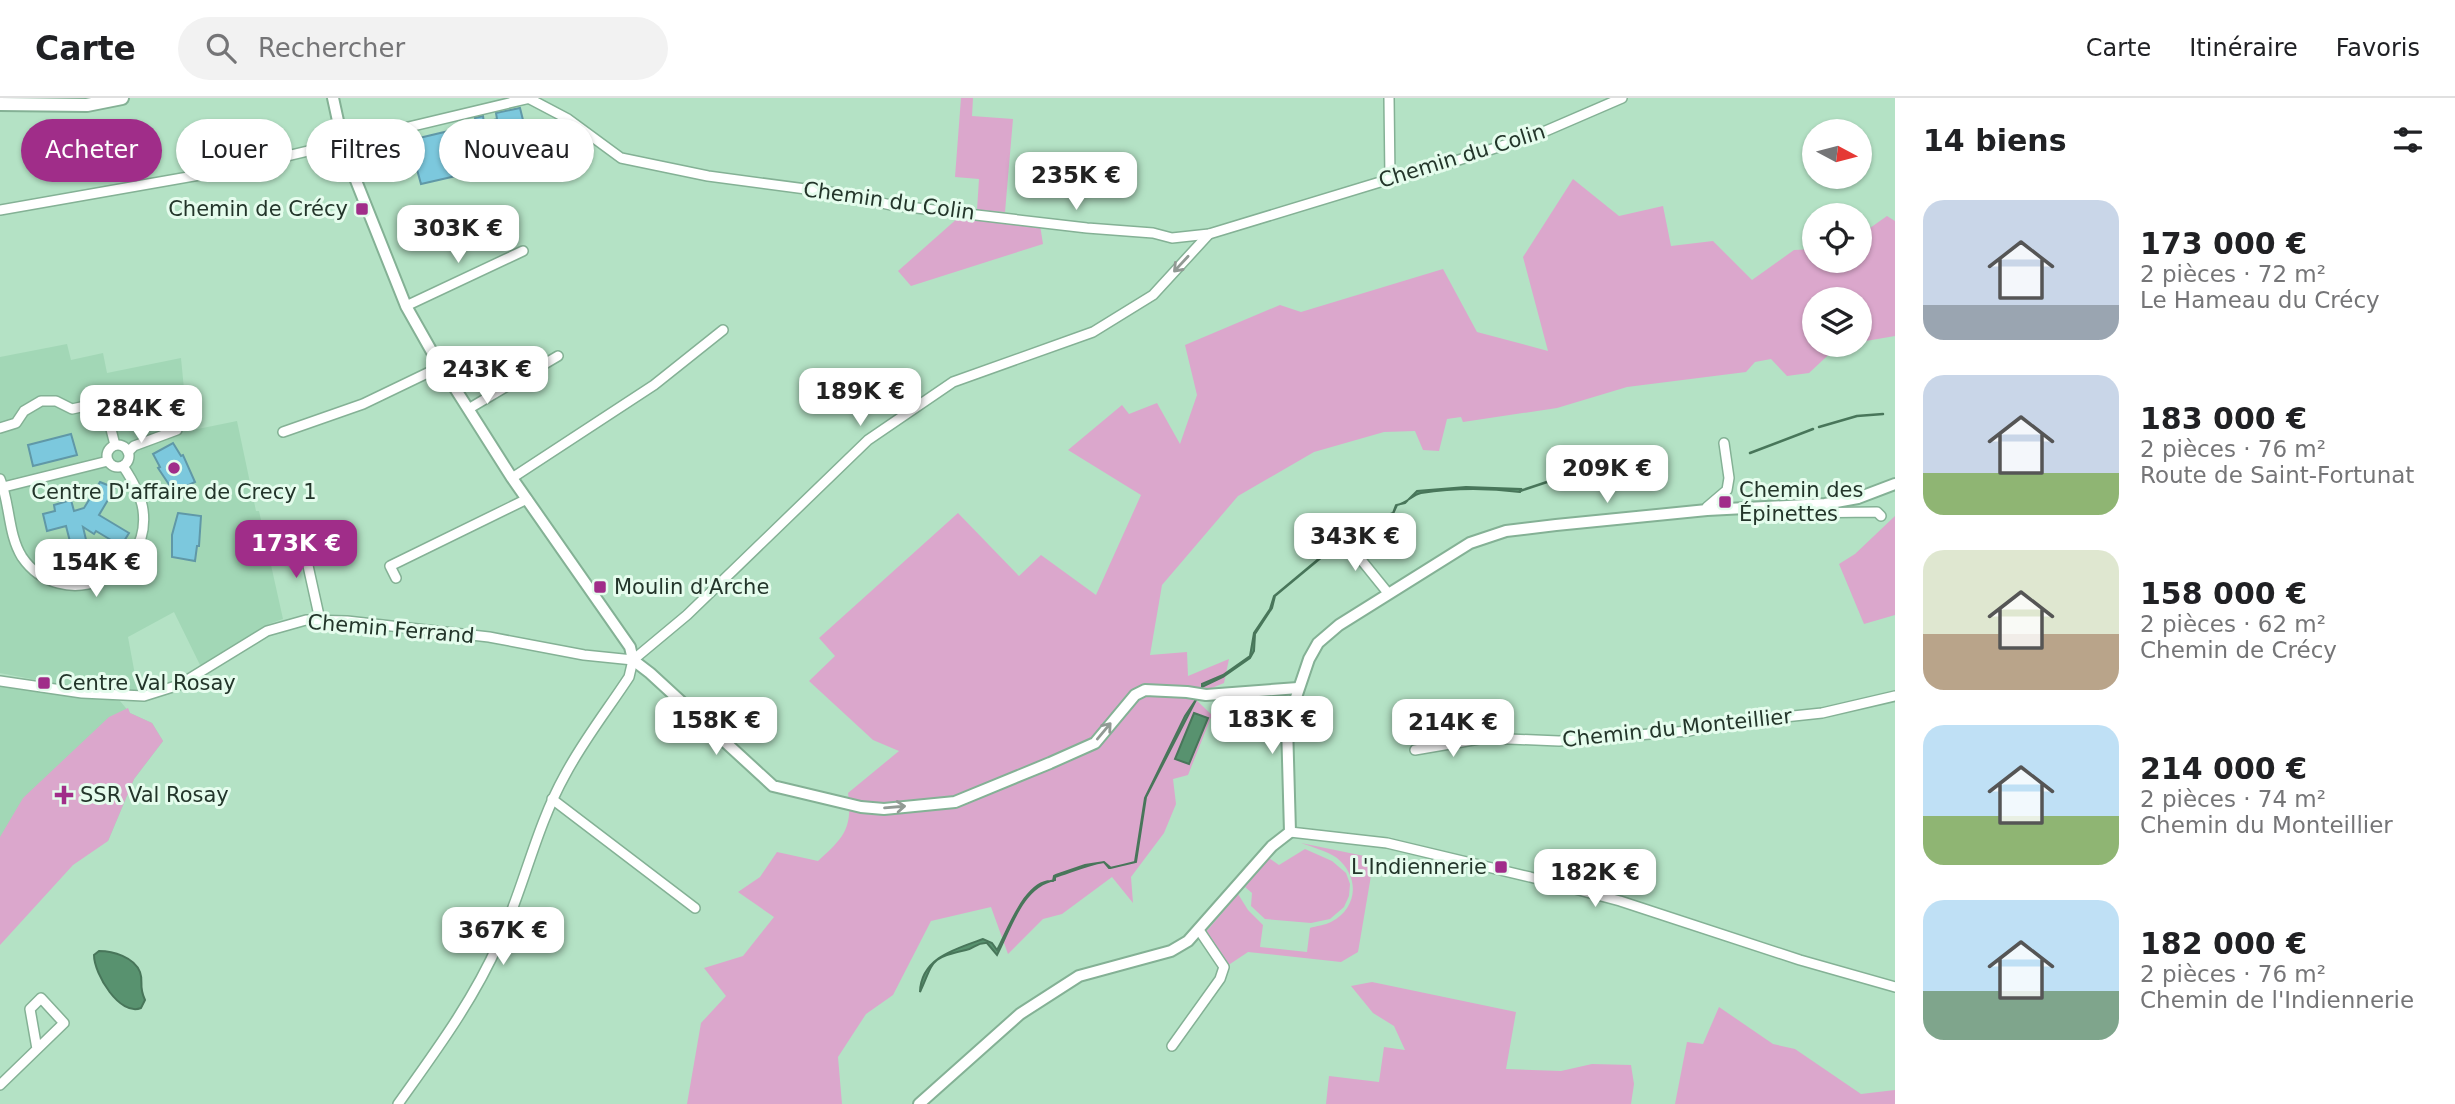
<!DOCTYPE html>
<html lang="fr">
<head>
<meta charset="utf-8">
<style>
	:root { --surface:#fff; --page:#f2f2f2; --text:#202124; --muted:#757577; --line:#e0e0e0; --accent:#a02d89 }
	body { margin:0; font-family:"DejaVu Sans",sans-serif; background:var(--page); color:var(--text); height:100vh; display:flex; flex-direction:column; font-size:26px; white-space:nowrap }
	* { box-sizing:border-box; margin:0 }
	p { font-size:23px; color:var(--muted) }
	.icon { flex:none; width:38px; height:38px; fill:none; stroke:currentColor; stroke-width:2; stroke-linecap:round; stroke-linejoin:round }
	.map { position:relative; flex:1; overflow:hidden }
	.panel { display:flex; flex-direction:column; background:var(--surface); width:560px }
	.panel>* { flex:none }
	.hud { position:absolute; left:21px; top:21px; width:665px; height:63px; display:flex; gap:14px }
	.needle { width:46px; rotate:97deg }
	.fabs { position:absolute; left:1802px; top:21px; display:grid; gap:14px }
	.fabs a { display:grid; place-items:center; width:70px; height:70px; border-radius:50%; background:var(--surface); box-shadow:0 2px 5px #0004; font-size:35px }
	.price { position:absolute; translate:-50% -60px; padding:0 16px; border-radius:14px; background:#fff; color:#222; font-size:23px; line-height:46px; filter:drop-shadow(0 2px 4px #0008) }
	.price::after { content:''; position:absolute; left:50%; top:42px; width:21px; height:16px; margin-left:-10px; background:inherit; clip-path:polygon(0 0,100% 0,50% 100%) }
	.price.current { background:var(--accent); color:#fff }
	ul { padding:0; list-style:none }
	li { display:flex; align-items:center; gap:21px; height:175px; padding:0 28px }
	li span { display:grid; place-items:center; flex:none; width:196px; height:140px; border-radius:21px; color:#555 }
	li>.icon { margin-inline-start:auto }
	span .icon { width:84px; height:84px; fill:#fffc; stroke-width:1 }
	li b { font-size:30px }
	h2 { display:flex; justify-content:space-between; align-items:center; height:84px; padding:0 28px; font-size:30px }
	.chip { padding:0 24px; border-radius:32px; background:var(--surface); box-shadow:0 2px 5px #0004; font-size:24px; line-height:63px }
	.chip.current { background:var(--accent); color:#fff }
	header { display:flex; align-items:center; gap:42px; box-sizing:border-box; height:98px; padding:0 35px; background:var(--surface); border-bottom:2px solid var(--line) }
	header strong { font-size:33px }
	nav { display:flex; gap:38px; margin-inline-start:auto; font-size:24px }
	.search { width:490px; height:63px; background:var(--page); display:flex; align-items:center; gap:18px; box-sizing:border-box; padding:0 24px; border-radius:38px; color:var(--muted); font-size:26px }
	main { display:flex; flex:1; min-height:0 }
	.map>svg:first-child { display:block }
</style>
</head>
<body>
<header>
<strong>Carte</strong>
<div class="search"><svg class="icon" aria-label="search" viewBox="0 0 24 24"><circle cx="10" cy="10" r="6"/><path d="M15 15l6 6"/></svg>Rechercher</div>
<nav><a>Carte</a><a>Itinéraire</a><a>Favoris</a></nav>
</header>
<main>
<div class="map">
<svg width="1895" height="1006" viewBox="0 0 1895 1006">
	<rect width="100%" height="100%" fill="#b4e2c5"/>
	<!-- built -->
	<g fill="#a2d7b6">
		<polygon points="67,246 71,262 103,255 107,275 181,260 188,333 237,323 256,413 259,413 283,521 269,526 201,569 174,514 128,539 138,593 52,585 0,575 0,259"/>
		<polygon points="0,588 120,603 130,615 152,625 163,643 134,681 108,743 96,739 0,801"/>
	</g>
	<!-- green -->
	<g fill="#dba7cc">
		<polygon points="961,0 973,0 972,18 1013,21 1005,114 977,112 979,81 955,79"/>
		<path d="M1573,81L1619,118L1663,108L1671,148L1713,143L1752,182L1794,152L1815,151V163H1860V137L1887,118L1895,123V238L1860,244V201H1815V247H1843L1838,248L1809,275L1787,278L1771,261L1755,264L1746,274L1627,289L1557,310L1463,324L1461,319L1447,321L1439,353L1423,352L1415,333L1384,334L1314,354L1238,398L1162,487L1150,557L1187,554L1188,578L1229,561L1224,585L1192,598L1212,617L1188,677L1173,681L1176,706L1164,735L1131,779L1133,805L1112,779L1062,816L1043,821L1008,856L991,809L931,823L893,897L866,916L838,959L842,1006H687L701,925L726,898L704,870L743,858L774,819L738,794L760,779L777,754L818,763C843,740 853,731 848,695L899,653L873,642L809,583L835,558L819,540L958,415L1019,478L1041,457L1096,497L1141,397L1068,352L1122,307L1129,316L1157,305L1180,346L1197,297L1185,247L1280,207L1301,214L1443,171L1477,234L1548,253L1523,159Z"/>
		<polygon points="959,119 1040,127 1043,146 911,188 898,173"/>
		<polygon points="1895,418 1895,517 1864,526 1839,466 1855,456"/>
		<polygon points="128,610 130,615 152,625 163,643 134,681 108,743 73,767 0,847 0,739 23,700 109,619"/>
		<path d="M1301,745L1374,760L1358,854L1341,864L1248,854L1227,868L1205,835L1238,796L1248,812L1263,827L1260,849L1307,854L1310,830C1316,828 1325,827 1331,824C1358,810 1360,779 1337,760C1327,753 1312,749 1301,745Z"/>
		<polygon points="1305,751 1332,763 1346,775 1350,786 1349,798 1344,809 1330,821 1311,825 1265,821 1251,808 1252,795 1245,789 1269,760 1279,767"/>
		<polygon points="1372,884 1516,914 1506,971 1561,973 1592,966 1631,967 1634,986 1631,1006 1326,1006 1329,978 1379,984 1384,949 1405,952 1394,928 1373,915 1351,888"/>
		<polygon points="1719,909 1773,946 1795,951 1861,996 1895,992 1895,1006 1675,1006 1687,944 1703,946"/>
	</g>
	<!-- water -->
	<g fill="#58926f" stroke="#48765a" stroke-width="2">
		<path d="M1466,389L1521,391L1520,394C1487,390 1454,390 1421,395C1412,397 1407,405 1397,407L1393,416L1380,421L1360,422L1344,433L1328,454L1275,498L1272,510L1255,536L1254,553L1250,560L1223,579L1202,589V586L1223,577L1250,558L1254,535L1270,511L1274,498L1328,453L1344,432L1359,421L1380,420L1393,415L1396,407L1405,405L1417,393Z"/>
		<path d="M1197,600L1146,699L1136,764L1110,770H1109L1104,764C1086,767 1071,774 1055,779V782C1022,788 1011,830 997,857L987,845C977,844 975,850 966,852C928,860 934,864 920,894C921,860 955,851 983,841L992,845L997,852C1008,832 1026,780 1053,783L1054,778L1056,777L1085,767L1104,764L1111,770L1135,764L1145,700L1185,618Z"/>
		<polygon points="1194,615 1208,620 1189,666 1175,661"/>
		<path d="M99,853C113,853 134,859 140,874C144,885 138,887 145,902L141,910C120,919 94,876 94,857Z"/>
	</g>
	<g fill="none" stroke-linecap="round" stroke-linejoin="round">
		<!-- stream -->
		<g stroke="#48765a" stroke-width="2.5">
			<polyline points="1819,329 1857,318 1883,316"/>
			<polyline points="1750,355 1813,331"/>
			<polyline points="1520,393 1559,380 1608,373"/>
		</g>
	</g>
	<!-- building -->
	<g fill="#7cc8dd" stroke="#6098a7" stroke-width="2">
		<polygon points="520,10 532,58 486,70 479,46 458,52 462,66 466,65 469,75 421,86 413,57 412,46 416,44 415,41 457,31 458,35 477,30 475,20 483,18 484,25 497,21 496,15"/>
		<polygon points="71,336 77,357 33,368 28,347"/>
		<polygon points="173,345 181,358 183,357 195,384 174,394 158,370 160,369 153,356"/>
		<polygon points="100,384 115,390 99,417 129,435 121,448 96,433 94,436 83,429 92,467 77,471 66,428 47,433 43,416 55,413 54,407 71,402 74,413 84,410"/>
		<polygon points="178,415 201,418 199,448 197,448 195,463 172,459 172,437"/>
	</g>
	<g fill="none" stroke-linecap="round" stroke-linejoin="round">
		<defs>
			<g id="minor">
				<polyline points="1389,0 1390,81"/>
				<polyline points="530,1 568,21 621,60 708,78 836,95 891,107 1087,130 1153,135 1172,140 1209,136 1390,81 1422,74 1541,35 1622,0"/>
				<polyline points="0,112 228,72 530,0"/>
				<polyline points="406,208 523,153"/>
				<polyline points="470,310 558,258"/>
				<polyline points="0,330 16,325 24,313 41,303 56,303 72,311 104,304 115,347"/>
				<polyline points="283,334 363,306 442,268"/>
				<circle cx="118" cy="358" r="11"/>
				<polyline points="128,354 134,348 177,332"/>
				<polyline points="512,380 654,287 723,232"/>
				<path d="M0,381C10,405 8,437 22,459C61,516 152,480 143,412C141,397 131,380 123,368"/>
				<polyline points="0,390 108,363"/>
				<polyline points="1785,409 1785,414 1792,415 1877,414 1881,418"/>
				<polyline points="1707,412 1707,409 1727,392 1729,380 1724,345"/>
				<polyline points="1333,427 1388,495"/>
				<polyline points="301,436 320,522"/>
				<polyline points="396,480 390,468 527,401"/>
				<polyline points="633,562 687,517 868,342 953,284 1093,234 1153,197 1209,136"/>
				<polyline points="0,583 82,595 144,598 179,587 267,533 306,522 347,523 489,539 584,557 633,562"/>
				<polyline points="1415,652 1485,640 1559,643 1689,633 1727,625 1822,615 1895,598"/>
				<polyline points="552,701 695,810"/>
				<polyline points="1290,734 1387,745 1530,779 1620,803 1800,862 1895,889"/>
				<polyline points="1172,948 1220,881 1224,869 1199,832"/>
				<polyline points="0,987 64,925 41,900 30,911 37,951"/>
				<path d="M398,1006C435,954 473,903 499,844C524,789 536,729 565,677C583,643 608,611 629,579L633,562"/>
			</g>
			<g id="tertiary">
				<polyline points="333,0 345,55 406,208 432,254 512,380 630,549 633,562 650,575 773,688 861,709 884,711 955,704 1050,665 1095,645 1135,597 1145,592 1187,594 1206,597 1298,590"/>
				<polyline points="919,1006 1020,916 1079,878 1171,853 1188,843 1272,748 1290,734 1287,626 1309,561 1318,545 1339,527 1470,445 1506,433 1556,427 1707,412 1825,406 1858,400 1895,386"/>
			</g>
			<polyline id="secondary" points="0,6 87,7 122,0"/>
		</defs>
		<!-- minor casing -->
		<use href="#minor" stroke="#84b195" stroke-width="12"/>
		<!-- tertiary casing -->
		<use href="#tertiary" stroke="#84b195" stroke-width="14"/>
		<!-- secondary casing -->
		<use href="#secondary" stroke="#84b195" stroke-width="16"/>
		<!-- minor -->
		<use href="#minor" stroke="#fff" stroke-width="9"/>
		<!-- tertiary -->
		<use href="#tertiary" stroke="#fff" stroke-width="10"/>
		<!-- secondary -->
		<use href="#secondary" stroke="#fff" stroke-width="12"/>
	</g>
	<!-- one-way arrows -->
	<defs><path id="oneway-shaft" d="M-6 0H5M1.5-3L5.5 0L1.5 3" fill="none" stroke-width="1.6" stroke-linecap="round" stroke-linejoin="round" transform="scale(1.75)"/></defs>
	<g stroke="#919a94">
		<use href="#oneway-shaft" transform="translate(1181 166) rotate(133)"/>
		<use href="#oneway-shaft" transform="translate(1104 633) rotate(-50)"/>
		<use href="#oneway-shaft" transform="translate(895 709) rotate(-5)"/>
	</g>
	<!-- markers -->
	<g fill="#a02d89" stroke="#e5fced" stroke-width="2.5">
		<rect x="355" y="104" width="14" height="14" rx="3.5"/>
		<circle cx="174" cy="370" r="7"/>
		<rect x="1718" y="397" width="14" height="14" rx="3.5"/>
		<rect x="593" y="482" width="14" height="14" rx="3.5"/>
		<rect x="37" y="578" width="14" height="14" rx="3.5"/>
		<path d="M60.5 686.5h7v7h7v7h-7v7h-7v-7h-7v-7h7z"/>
		<rect x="1494" y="762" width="14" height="14" rx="3.5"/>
	</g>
	<g text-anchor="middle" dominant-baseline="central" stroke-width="6" stroke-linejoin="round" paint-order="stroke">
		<!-- street labels -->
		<g font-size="21" fill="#23352a" stroke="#e5fced">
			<text transform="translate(1462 58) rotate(-17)">Chemin du Colin</text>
			<text transform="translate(889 103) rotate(8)">Chemin du Colin</text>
			<text transform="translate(391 531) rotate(5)">Chemin Ferrand</text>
			<text transform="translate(1677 630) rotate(-6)">Chemin du Monteillier</text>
		</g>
		<!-- poi labels -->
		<g font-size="21" fill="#23352a" stroke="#e5fced" text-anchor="start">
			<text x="348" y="111" text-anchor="end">Chemin de Crécy</text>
			<text x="1739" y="392">Chemin des<tspan x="1739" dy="24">Épinettes</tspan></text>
			<text x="174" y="394" text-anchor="middle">Centre D'affaire de Crecy 1</text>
			<text x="614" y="489">Moulin d'Arche</text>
			<text x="58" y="585">Centre Val Rosay</text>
			<text x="80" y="697">SSR Val Rosay</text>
			<text x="1487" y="769" text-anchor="end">L'Indiennerie</text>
		</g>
	</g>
</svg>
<div class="fabs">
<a><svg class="needle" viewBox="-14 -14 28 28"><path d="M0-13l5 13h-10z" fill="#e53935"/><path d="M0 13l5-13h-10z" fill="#757577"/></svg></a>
<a><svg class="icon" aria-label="locate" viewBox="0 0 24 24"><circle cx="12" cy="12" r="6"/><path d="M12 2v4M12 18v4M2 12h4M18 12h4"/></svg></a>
<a><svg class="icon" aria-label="layers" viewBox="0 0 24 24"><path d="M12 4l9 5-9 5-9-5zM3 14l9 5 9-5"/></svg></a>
</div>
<b class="price" style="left:1076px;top:114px">235K €</b>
<b class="price" style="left:458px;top:167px">303K €</b>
<b class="price" style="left:487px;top:308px">243K €</b>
<b class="price" style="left:860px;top:330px">189K €</b>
<b class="price" style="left:141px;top:347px">284K €</b>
<b class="price" style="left:1607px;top:407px">209K €</b>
<b class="price" style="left:1355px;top:475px">343K €</b>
<b class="price current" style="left:296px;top:482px">173K €</b>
<b class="price" style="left:96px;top:501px">154K €</b>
<b class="price" style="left:1272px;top:658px">183K €</b>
<b class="price" style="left:716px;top:659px">158K €</b>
<b class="price" style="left:1453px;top:661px">214K €</b>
<b class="price" style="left:1595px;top:811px">182K €</b>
<b class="price" style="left:503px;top:869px">367K €</b>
<div class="hud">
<a class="chip current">Acheter</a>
<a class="chip">Louer</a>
<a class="chip">Filtres</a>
<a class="chip">Nouveau</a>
</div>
</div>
<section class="panel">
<h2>14 biens<svg class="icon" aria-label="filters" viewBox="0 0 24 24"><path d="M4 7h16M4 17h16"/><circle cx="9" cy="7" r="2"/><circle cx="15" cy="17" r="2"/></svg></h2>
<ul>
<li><span style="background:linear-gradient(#c9d6e8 75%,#9aa5b1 0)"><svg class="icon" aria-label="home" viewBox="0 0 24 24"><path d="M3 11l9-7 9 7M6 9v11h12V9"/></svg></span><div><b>173 000 €</b><p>2 pièces · 72 m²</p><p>Le Hameau du Crécy</p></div></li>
<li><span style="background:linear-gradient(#c9d6e8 70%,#8fb573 0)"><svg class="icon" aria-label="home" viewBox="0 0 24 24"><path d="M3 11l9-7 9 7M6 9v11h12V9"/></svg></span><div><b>183 000 €</b><p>2 pièces · 76 m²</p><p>Route de Saint-Fortunat</p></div></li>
<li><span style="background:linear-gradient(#dfe7d0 60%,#b9a48a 0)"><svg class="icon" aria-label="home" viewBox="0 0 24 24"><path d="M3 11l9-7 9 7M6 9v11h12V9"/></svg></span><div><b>158 000 €</b><p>2 pièces · 62 m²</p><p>Chemin de Crécy</p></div></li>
<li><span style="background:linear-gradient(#bfe0f5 65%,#8fb573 0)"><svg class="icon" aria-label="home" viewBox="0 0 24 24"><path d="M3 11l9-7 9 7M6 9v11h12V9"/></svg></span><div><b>214 000 €</b><p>2 pièces · 74 m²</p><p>Chemin du Monteillier</p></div></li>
<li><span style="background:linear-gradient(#bfe0f5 65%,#7fa58c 0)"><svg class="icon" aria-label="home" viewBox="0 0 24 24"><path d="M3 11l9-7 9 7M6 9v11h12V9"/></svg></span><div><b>182 000 €</b><p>2 pièces · 76 m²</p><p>Chemin de l'Indiennerie</p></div></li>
</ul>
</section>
</main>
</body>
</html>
